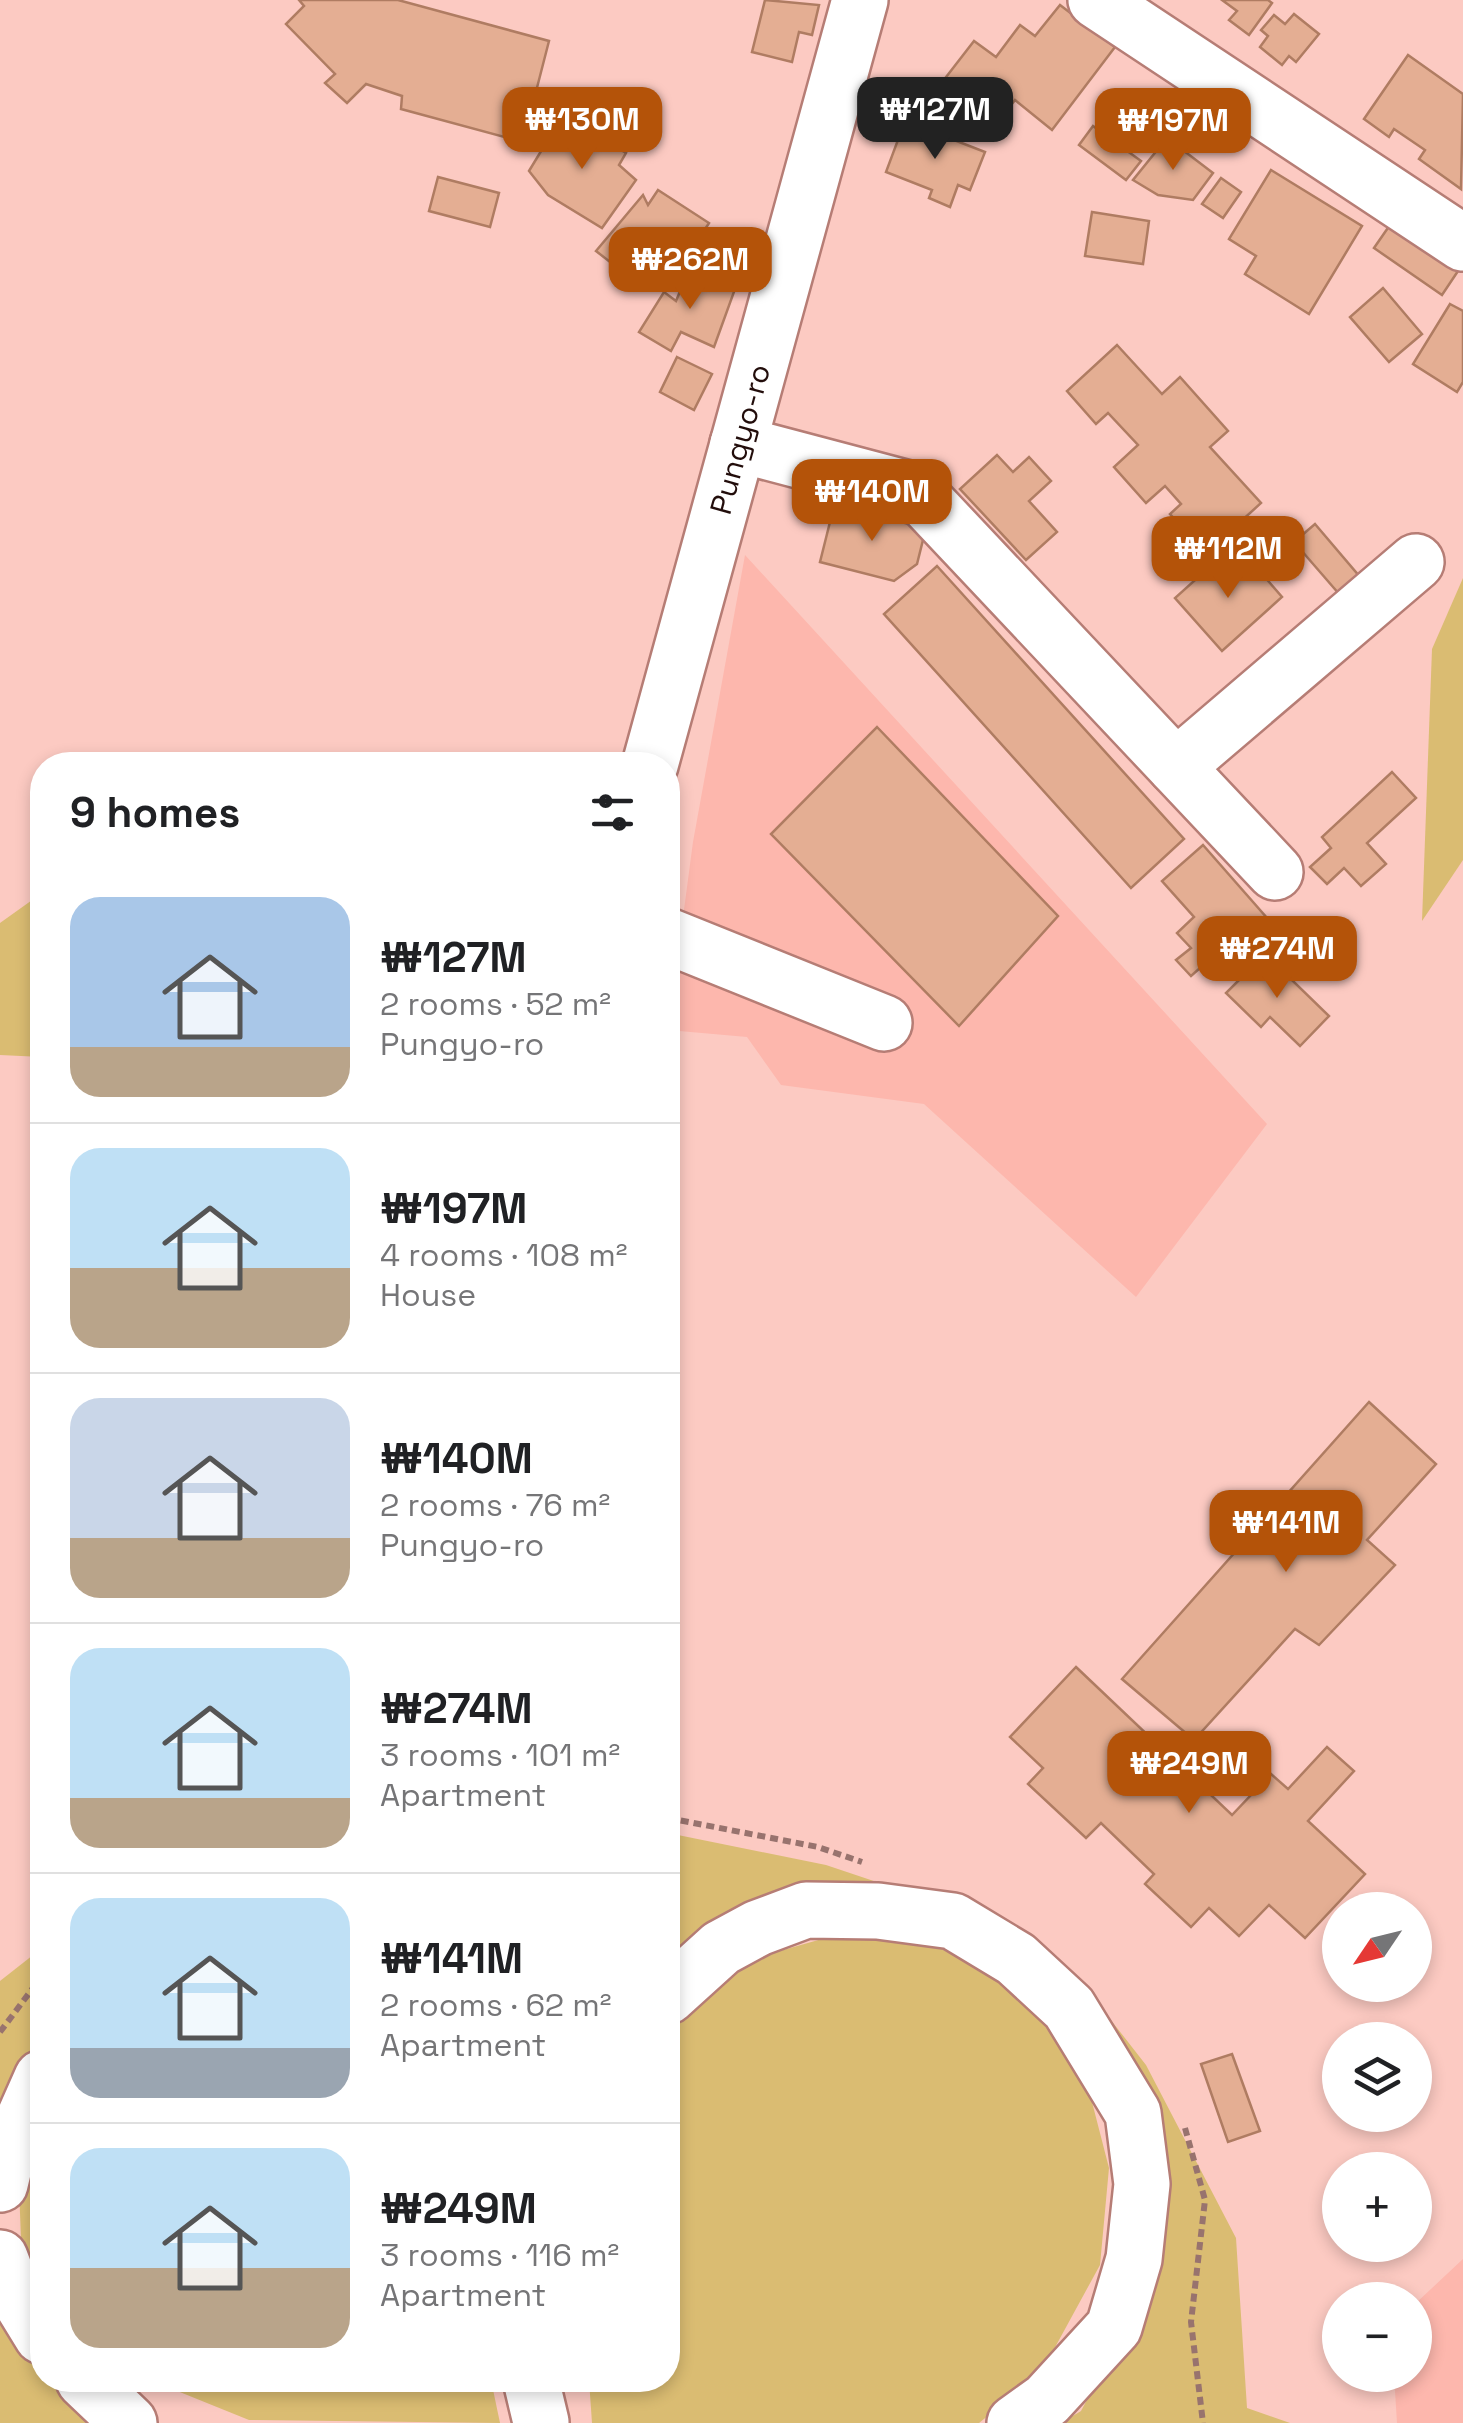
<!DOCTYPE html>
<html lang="en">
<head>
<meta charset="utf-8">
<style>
	:root { --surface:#fff; --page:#f6f6f6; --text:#202124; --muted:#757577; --line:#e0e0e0; --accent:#b45309 }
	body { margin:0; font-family:"Space Grotesk",sans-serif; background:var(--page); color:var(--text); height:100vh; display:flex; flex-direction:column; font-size:38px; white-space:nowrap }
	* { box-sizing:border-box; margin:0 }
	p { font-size:32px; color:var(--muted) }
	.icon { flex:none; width:55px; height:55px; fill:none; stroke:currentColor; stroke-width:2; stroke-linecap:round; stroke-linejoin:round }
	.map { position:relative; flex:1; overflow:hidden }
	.panel { position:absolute; left:30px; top:752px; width:650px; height:1640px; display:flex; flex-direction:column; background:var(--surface); border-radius:40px; box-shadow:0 5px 15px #0003 }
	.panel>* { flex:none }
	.needle { width:65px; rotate:235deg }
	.controls { position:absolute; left:1322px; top:1892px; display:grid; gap:20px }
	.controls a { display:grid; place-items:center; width:110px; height:110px; border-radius:50%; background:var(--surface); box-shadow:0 5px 15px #0003; font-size:50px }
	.price { position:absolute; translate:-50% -85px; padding:0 22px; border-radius:20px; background:var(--accent); color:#fff; font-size:32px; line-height:65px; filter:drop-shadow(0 2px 5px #0008) }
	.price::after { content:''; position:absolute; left:50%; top:60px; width:30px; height:22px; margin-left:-15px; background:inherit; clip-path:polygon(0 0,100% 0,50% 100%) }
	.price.active { background:#222; color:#fff }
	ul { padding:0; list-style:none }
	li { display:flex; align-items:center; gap:30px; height:250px; padding:0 40px }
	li+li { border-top:2px solid var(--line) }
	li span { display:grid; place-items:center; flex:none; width:280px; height:200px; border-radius:30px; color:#555 }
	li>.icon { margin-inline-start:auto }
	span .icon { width:120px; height:120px; fill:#fffc; stroke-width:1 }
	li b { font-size:42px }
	h2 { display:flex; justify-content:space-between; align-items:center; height:120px; padding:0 40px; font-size:42px }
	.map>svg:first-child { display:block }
</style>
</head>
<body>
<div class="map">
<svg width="1463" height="2423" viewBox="0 0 1463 2423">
	<rect width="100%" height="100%" fill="#fccac2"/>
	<!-- built -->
	<g fill="#fdb7ad">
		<polygon points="745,555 1267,1124 1136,1297 924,1104 781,1085 747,1037 668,1030 693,842"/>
		<polygon points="1463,2259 1463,2423 1397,2423 1394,2375 1415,2375 1415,2304"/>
	</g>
	<!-- green -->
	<g fill="#dabc72">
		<polygon points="1463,578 1463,860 1422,921 1432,649"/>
		<polygon points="42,893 42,1057 0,1055 0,923"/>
		<polygon points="668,1833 826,1865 1005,1925 843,1896 668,1976"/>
		<polygon points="836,1935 934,1945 1014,1987 1084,2071 1109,2168 1100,2265 1041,2373 979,2423 592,2423 589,2380 668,2380 668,2020 744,1961"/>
		<polygon points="42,1948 42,2038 0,2104 0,1981"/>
		<polygon points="1085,1987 1146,2065 1236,2238 1247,2408 1290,2423 1061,2423 1081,2411 1148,2285"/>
		<polygon points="42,2133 42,2289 22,2265 19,2187"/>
		<polygon points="0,2299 42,2363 42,2380 61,2380 108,2423 0,2423"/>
		<polygon points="150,2380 491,2380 500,2423 249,2420"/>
	</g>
	<!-- building -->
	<g fill="#e4ae93" stroke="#af7c62" stroke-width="2.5">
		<polygon points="299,0 398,0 549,41 523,142 401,109 402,96 366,84 347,103 325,83 335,74 286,24 304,6"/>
		<polygon points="765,0 819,5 812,35 799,32 792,62 752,52"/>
		<polygon points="1222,0 1268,0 1272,3 1249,35 1229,20 1237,11"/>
		<polygon points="1060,5 1115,47 1052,130 1015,100 997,123 943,81 974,41 996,57 1020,25 1035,36"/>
		<polygon points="1294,14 1319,34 1296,62 1289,56 1282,65 1260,47 1268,36 1261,30 1274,15 1285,24"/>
		<polygon points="1408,55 1463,94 1461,189 1419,159 1425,150 1394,129 1389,137 1364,119"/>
		<polygon points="563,115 626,153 619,165 636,180 602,228 548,195 529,171"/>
		<polygon points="905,121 985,152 970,190 958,185 950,207 929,198 932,190 886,172"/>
		<polygon points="1093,126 1141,161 1126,180 1079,145"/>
		<polygon points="1167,138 1213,173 1193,200 1158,195 1133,180"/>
		<polygon points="1271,170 1362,226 1309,314 1245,274 1256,256 1229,239"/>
		<polygon points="438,177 499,193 490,227 429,211"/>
		<polygon points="1221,178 1241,192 1223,218 1202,204"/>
		<polygon points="658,190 709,223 678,271 668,265 658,281 629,262 619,269 596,251 643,195 648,205"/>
		<polygon points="1092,212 1149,221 1143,264 1085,256"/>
		<polygon points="1392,222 1460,268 1442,295 1374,248"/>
		<polygon points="689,270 735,289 714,347 681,332 671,351 639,332 664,292 676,301"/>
		<polygon points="1383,288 1422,334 1389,362 1350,317"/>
		<polygon points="1450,304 1463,311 1463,382 1457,392 1413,364"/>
		<polygon points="1117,345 1162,394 1180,377 1228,431 1210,447 1261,503 1205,554 1170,514 1181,504 1165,486 1146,503 1114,467 1138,445 1108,413 1096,424 1067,391"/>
		<polygon points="677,357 712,374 694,410 660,392"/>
		<polygon points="997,455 1013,472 1029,457 1051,481 1029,501 1057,532 1026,560 960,489"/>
		<polygon points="834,506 926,528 917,564 894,581 820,562"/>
		<polygon points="1315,524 1360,577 1340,595 1294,542"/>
		<polygon points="1224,554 1246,578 1257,568 1282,597 1222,651 1175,598"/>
		<polygon points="937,566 1184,839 1131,888 884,614"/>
		<polygon points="877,727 1058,916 959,1026 771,834"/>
		<polygon points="1392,772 1416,798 1367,843 1386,864 1361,886 1344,868 1327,884 1310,867 1331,848 1322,837"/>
		<polygon points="1203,845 1282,935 1238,974 1218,952 1191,976 1176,960 1191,948 1177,933 1194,917 1162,881"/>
		<polygon points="1265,954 1329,1016 1300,1046 1270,1017 1261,1027 1226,993"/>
		<polygon points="1369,1402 1436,1464 1367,1540 1395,1565 1319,1645 1295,1629 1194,1740 1122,1679"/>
		<polygon points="1076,1667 1232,1815 1271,1774 1288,1789 1327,1747 1354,1771 1308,1821 1365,1874 1305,1938 1269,1905 1239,1936 1209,1908 1191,1927 1145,1884 1154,1874 1101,1823 1086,1838 1028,1784 1043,1768 1010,1737"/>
		<polygon points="1232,2054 1260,2131 1228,2142 1201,2064"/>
	</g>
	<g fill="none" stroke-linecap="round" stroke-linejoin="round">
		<defs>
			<g id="minor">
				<polyline points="1096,0 1463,243"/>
				<polyline points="738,444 916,491 1275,872"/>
				<polyline points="1176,767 1416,562"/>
				<polyline points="668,936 884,1023"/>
			</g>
			<g id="major">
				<path id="s1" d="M650,765L860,0"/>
			</g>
			<g id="highway">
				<polyline points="668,1996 721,1948 758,1928 806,1910 878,1911 953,1921 1016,1959 1069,2008 1133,2113 1142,2184 1134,2259 1114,2327 1047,2400 1015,2423"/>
				<polyline points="0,2184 6,2159 42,2078"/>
				<polyline points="0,2258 10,2284 42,2336"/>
				<polyline points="84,2380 129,2423"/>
				<polyline points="531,2380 541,2422"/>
			</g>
		</defs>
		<!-- minor casing -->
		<use href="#minor" stroke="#b67d75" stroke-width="60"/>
		<!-- major casing -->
		<use href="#major" stroke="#b67d75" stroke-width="60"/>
		<!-- highway casing -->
		<use href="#highway" stroke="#b67d75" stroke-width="60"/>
		<!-- path -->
		<g stroke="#98736e" stroke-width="6" stroke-dasharray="8 5" stroke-linecap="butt">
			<polyline points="668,1818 818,1847 862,1862"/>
			<polyline points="0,2032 42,1976"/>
			<polyline points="1185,2128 1205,2200 1191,2322 1203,2423"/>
		</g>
		<!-- minor -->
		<use href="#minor" stroke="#fff" stroke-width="55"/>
		<!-- major -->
		<use href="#major" stroke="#fff" stroke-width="55"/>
		<!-- highway -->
		<use href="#highway" stroke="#fff" stroke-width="55"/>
	</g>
	<g text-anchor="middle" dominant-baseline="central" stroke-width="9" stroke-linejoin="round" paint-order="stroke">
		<!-- street labels -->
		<g font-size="30" fill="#220d0b" stroke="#fccac2">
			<text stroke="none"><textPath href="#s1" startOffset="338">Pungyo-ro</textPath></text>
		</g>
	</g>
</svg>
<div class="controls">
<a><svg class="needle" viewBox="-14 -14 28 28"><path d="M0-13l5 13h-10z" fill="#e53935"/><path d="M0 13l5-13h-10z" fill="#757577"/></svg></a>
<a><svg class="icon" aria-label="layers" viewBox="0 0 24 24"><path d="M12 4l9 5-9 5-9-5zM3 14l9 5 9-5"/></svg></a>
<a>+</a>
<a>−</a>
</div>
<b class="price active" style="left:935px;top:162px">₩127M</b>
<b class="price" style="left:582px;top:172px">₩130M</b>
<b class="price" style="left:1173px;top:173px">₩197M</b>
<b class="price" style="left:690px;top:312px">₩262M</b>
<b class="price" style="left:872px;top:544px">₩140M</b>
<b class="price" style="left:1228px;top:601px">₩112M</b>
<b class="price" style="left:1277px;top:1001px">₩274M</b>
<b class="price" style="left:1286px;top:1575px">₩141M</b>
<b class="price" style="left:1189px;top:1816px">₩249M</b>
<section class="panel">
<h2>9 homes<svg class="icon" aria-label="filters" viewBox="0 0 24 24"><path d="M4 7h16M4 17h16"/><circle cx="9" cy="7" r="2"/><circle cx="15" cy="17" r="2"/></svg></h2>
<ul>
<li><span style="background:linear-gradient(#a9c7e8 75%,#b9a48a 0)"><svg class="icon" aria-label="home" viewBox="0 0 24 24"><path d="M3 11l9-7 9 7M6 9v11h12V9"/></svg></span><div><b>₩127M</b><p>2 rooms · 52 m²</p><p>Pungyo-ro</p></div></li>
<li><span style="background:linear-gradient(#bfe0f5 60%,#b9a48a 0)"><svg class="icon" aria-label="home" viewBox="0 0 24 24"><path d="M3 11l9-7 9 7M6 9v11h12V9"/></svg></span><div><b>₩197M</b><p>4 rooms · 108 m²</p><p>House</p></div></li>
<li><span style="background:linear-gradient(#c9d6e8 70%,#b9a48a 0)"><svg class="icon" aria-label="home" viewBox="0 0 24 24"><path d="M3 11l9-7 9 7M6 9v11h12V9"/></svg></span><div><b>₩140M</b><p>2 rooms · 76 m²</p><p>Pungyo-ro</p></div></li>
<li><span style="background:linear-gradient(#bfe0f5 75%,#b9a48a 0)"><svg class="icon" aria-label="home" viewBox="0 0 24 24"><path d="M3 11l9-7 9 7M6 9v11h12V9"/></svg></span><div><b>₩274M</b><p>3 rooms · 101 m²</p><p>Apartment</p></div></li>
<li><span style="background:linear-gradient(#bfe0f5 75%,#9aa5b1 0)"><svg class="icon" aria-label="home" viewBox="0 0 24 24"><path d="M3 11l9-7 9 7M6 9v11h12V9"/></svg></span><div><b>₩141M</b><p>2 rooms · 62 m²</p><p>Apartment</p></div></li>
<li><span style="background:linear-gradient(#bfe0f5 60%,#b9a48a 0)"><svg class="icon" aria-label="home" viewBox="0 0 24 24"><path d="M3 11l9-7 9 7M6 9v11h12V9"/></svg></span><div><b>₩249M</b><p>3 rooms · 116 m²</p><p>Apartment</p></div></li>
</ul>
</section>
</div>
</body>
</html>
